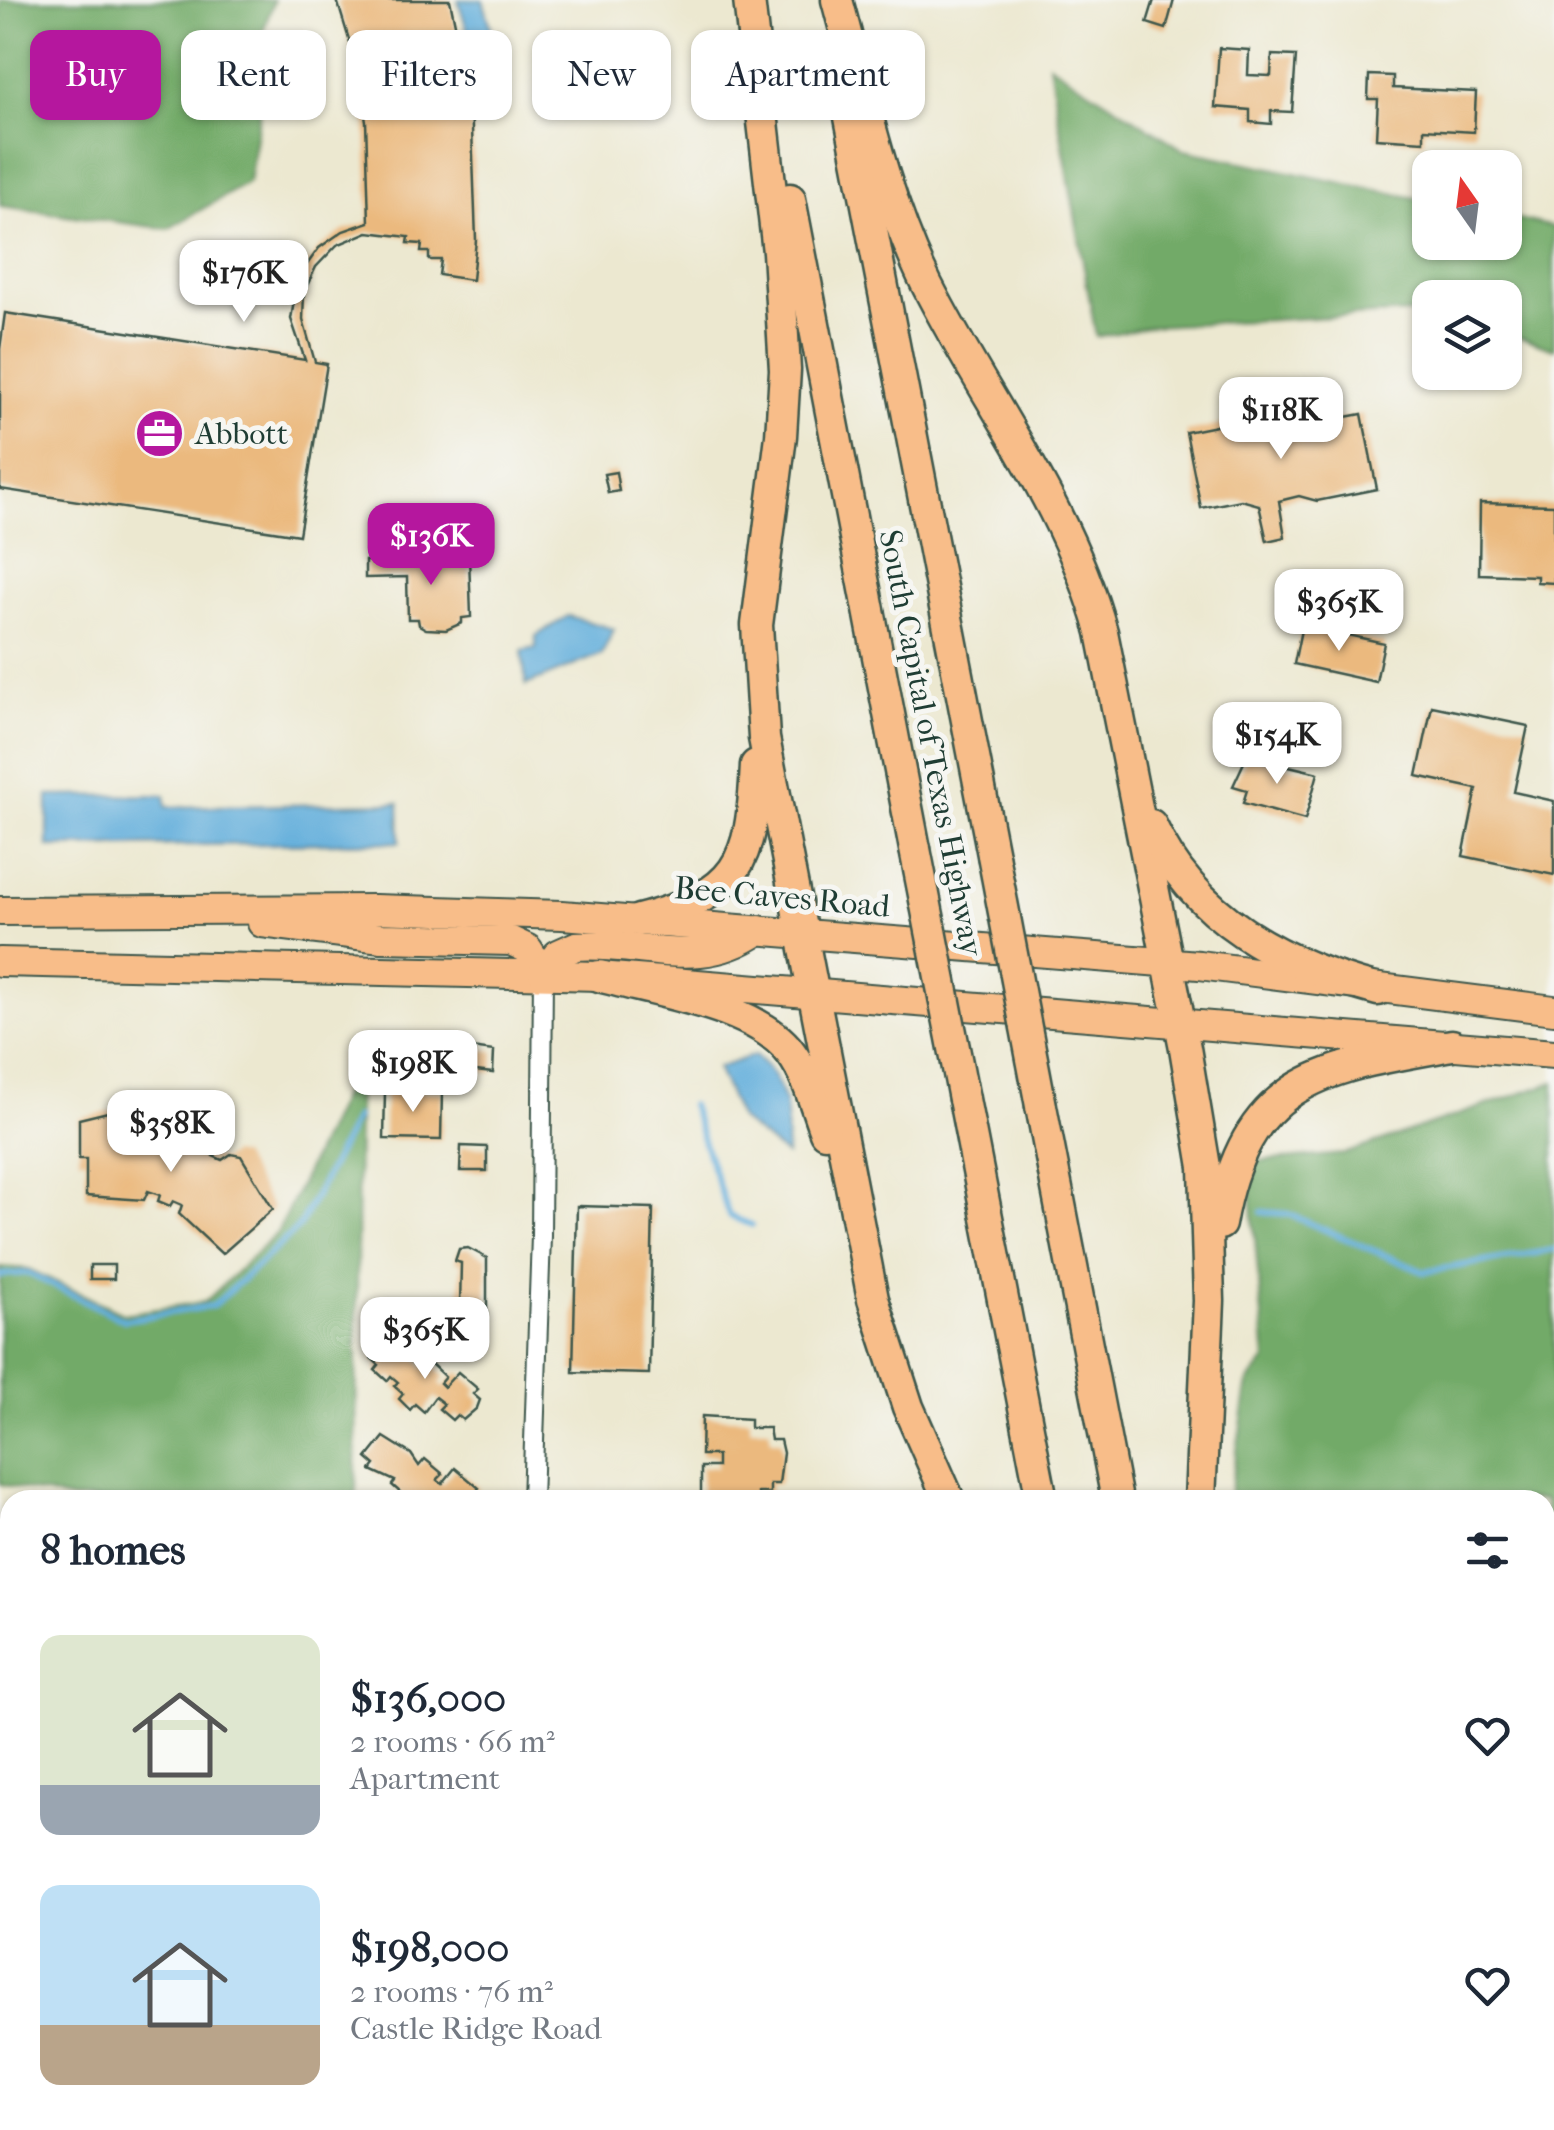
<!DOCTYPE html>
<html lang="en">
<head>
<meta charset="utf-8">
<style>
	:root { --surface:#fff; --page:#f6f6f7; --text:#1f2937; --muted:#747a83; --accent:#b5179e }
	body { margin:0; font-family:"IM FELL French Canon",serif; background:var(--page); color:var(--text); height:100vh; display:flex; flex-direction:column; font-size:38px; white-space:nowrap }
	* { box-sizing:border-box; margin:0 }
	p { font-size:32px; color:var(--muted) }
	.icon { flex:none; width:55px; height:55px; fill:none; stroke:currentColor; stroke-width:2; stroke-linecap:round; stroke-linejoin:round }
	.map { position:relative; flex:1; overflow:hidden }
	.sheet { position:absolute; left:0px; top:1490px; width:1555px; height:640px; display:flex; flex-direction:column; background:var(--surface); border-radius:30px 30px 0 0; box-shadow:0 2px 8px #0004 }
	.sheet>* { flex:none }
	.banner { position:absolute; left:30px; top:30px; width:1000px; height:90px; display:flex; gap:20px }
	.needle { width:65px; rotate:346deg }
	.buttons { position:absolute; left:1412px; top:150px; display:grid; gap:20px }
	.buttons a { display:grid; place-items:center; width:110px; height:110px; border-radius:20px; background:var(--surface); box-shadow:0 2px 8px #0004; font-size:50px }
	.price { position:absolute; translate:-50% -85px; padding:0 22px; border-radius:20px; background:#fff; color:#222; font-size:32px; line-height:65px; filter:drop-shadow(0 2px 5px #0008) }
	.price::after { content:''; position:absolute; left:50%; top:60px; width:30px; height:22px; margin-left:-15px; background:inherit; clip-path:polygon(0 0,100% 0,50% 100%) }
	.price.on { background:var(--accent); color:#fff }
	ul { padding:0; list-style:none }
	li { display:flex; align-items:center; gap:30px; height:250px; padding:0 40px }
	li span { display:grid; place-items:center; flex:none; width:280px; height:200px; border-radius:20px; color:#555 }
	li>.icon { margin-inline-start:auto }
	span .icon { width:120px; height:120px; fill:#fffc; stroke-width:1 }
	li b { font-size:42px }
	h2 { display:flex; justify-content:space-between; align-items:center; height:120px; padding:0 40px; font-size:42px }
	.chip { padding:0 35px; border-radius:20px; background:var(--surface); box-shadow:0 2px 8px #0004; font-size:35px; line-height:90px }
	.chip.on { background:var(--accent); color:#fff }
	.map>svg:first-child { display:block }
</style>
</head>
<body>
<div class="map">
<svg width="1554" height="2130" viewBox="0 0 1554 2130">
	<rect width="100%" height="100%" fill="#f6f6f2"/>
	<filter id="ink" filterUnits="userSpaceOnUse"><feTurbulence type="fractalNoise" baseFrequency=".01" numOctaves="2"/><feDisplacementMap in="SourceGraphic" scale="20" xChannelSelector="R" yChannelSelector="G"/><feConvolveMatrix kernelMatrix="1 2 1 2 8 2 1 2 1" color-interpolation-filters="sRGB"/></filter>
	<filter id="wash" filterUnits="userSpaceOnUse"><feTurbulence type="fractalNoise" baseFrequency=".0048" numOctaves="4" result="noise"/><feDisplacementMap in="SourceGraphic" scale="40" xChannelSelector="R" yChannelSelector="G"/><feGaussianBlur stdDeviation="2.25" result="paint"/><feColorMatrix in="noise" values="0 0 0 0 0 0 0 0 0 0 0 0 0 0 0 0 0 1.4 0 .05"/><feComposite in="paint" operator="in"/></filter>
	<g filter="url(#wash)">
		<rect width="100%" height="100%" fill="#ece8d0"/>
		<!-- forest -->
		<g fill="#72aa68" stroke="#48744e" stroke-width="2.5">
			<polygon points="0,0 274,0 260,40 261,104 249,182 168,229 0,206"/>
			<polygon points="1049,64 1184,150 1430,201 1430,242 1505,242 1505,216 1554,227 1554,349 1505,332 1505,298 1430,298 1430,312 1152,326 1096,337"/>
			<polygon points="358,1082 356,1500 72,1500 0,1484 0,1267 28,1269 124,1314 205,1302 277,1233 343,1094"/>
			<polygon points="1554,1082 1554,1653 1545,1651 1545,1500 1229,1500 1248,1382 1266,1360 1248,1162 1344,1154"/>
		</g>
		<!-- water -->
		<g fill="#62aedb" stroke="#407688" stroke-width="2.5">
			<polygon points="458,0 483,0 497,48 475,55"/>
			<polygon points="568,616 614,629 602,654 526,685 522,651 536,648 536,636"/>
			<polygon points="165,795 166,807 399,803 400,842 48,847 48,796"/>
			<path d="M755,1055C788,1084 788,1113 786,1155L740,1120L717,1068Z"/>
		</g>
		<g fill="none" stroke-linecap="round" stroke-linejoin="round">
			<!-- stream -->
			<g stroke="#62aedb" stroke-width="6">
				<polyline points="691,1105 729,1216 752,1225"/>
				<polyline points="1262,1212 1288,1214 1424,1272 1554,1250"/>
				<polyline points="0,1275 28,1273 124,1320 213,1306 299,1227 356,1117"/>
			</g>
		</g>
		<g id="blocks">
			<!-- building -->
			<g fill="#ebb97e">
				<polygon points="337,0 450,0 471,101 476,240 472,280 439,275 441,260 429,260 429,252 421,252 422,244 408,243 409,237 368,232 337,245 316,267 304,292 303,320 315,362 327,364 299,535 0,489 0,349 5,313 305,360 291,319 298,277 319,248 343,231 369,222 366,121 357,66"/>
				<polygon points="1154,0 1174,0 1166,29 1147,23"/>
				<polygon points="1219,48 1249,50 1248,75 1271,76 1272,55 1296,56 1292,112 1271,111 1271,124 1250,122 1250,110 1215,107"/>
				<polygon points="1369,75 1393,76 1393,88 1476,92 1474,132 1424,129 1424,141 1376,138 1378,99 1368,99"/>
				<polygon points="1300,409 1320,422 1362,414 1377,489 1317,501 1299,496 1279,501 1285,537 1267,541 1259,505 1241,500 1201,508 1186,432"/>
				<polygon points="616,472 619,491 608,493 604,474"/>
				<polygon points="1480,503 1554,505 1554,583 1537,582 1537,576 1479,574"/>
				<polygon points="469,555 471,617 462,618 462,623 446,630 426,629 419,625 418,619 408,619 407,577 365,578 365,561"/>
				<polygon points="1302,625 1384,643 1376,682 1294,664"/>
				<polygon points="1432,706 1528,726 1514,792 1554,801 1554,875 1463,856 1477,789 1417,776"/>
				<polygon points="1247,756 1318,773 1305,820 1243,803 1247,790 1233,786"/>
				<polygon points="427,1042 494,1051 493,1073 424,1065"/>
				<polygon points="385,1091 442,1092 441,1140 384,1139"/>
				<polygon points="120,1109 133,1109 140,1124 151,1129 165,1126 174,1130 171,1137 191,1145 196,1139 205,1143 213,1156 222,1160 231,1154 241,1156 273,1209 222,1254 179,1214 182,1205 173,1201 170,1206 158,1201 160,1195 148,1191 144,1200 86,1196 86,1159 79,1159 79,1119"/>
				<polygon points="461,1146 487,1147 487,1171 460,1171"/>
				<polygon points="577,1206 653,1208 649,1374 573,1372"/>
				<polygon points="468,1248 487,1258 487,1315 460,1306 461,1263 455,1261 459,1249"/>
				<rect x="90" y="1265" width="24" height="14"/>
				<polygon points="390,1337 419,1360 423,1368 428,1361 445,1377 440,1383 444,1387 458,1372 478,1389 473,1394 480,1400 477,1408 463,1420 457,1415 452,1420 439,1409 444,1404 435,1397 424,1412 415,1404 410,1410 399,1399 403,1394 394,1386 398,1382 391,1376 387,1381 375,1370 379,1365 371,1358"/>
				<polygon points="702,1416 750,1419 750,1428 769,1428 771,1440 780,1440 783,1453 779,1484 770,1484 770,1493 758,1493 758,1500 701,1500 701,1467 717,1467 717,1455 701,1455"/>
				<polygon points="384,1437 411,1454 419,1466 425,1459 443,1474 437,1480 442,1484 455,1468 479,1488 470,1500 440,1500 433,1495 429,1500 399,1500 401,1493 392,1485 395,1481 371,1470 375,1465 367,1458"/>
				<polygon points="140,2120 171,2120 170,2130 138,2130"/>
				<polygon points="269,2120 285,2122 314,2120 312,2130 267,2130"/>
				<polygon points="362,2120 380,2120 396,2130 356,2130"/>
				<rect x="795" y="2120" width="86" height="10"/>
			</g>
		</g>
	</g>
	<g filter="url(#ink)">
		<use href="#blocks" fill-opacity="0" stroke="#3e574b" stroke-width="2.5"/>
		<g fill="none" stroke-linecap="round" stroke-linejoin="round">
			<defs>
				<g id="minor">
					<polyline points="532,1500 541,1236 543,973"/>
					<polyline points="0,1656 10,1631"/>
					<polyline points="1545,1677 1554,1680"/>
					<polyline points="0,1896 10,1905"/>
					<polyline points="225,2120 228,2130"/>
					<polyline points="505,2130 505,2120"/>
				</g>
				<g id="primary">
					<polyline points="0,911 375,909 562,915 1199,965 1554,1010"/>
					<polyline points="262,923 382,938 511,941 528,949 543,973"/>
					<polyline points="0,962 599,976 1554,1054"/>
					<path d="M543,973L558,954L576,946C644,941 698,973 759,930"/>
				</g>
				<g id="trunk">
					<polyline points="749,0 778,252 785,370 781,436 757,625 764,738 873,1299 908,1407 949,1500"/>
					<path d="M837,0C863,95 883,196 927,285C986,402 1067,503 1102,632L1185,1048L1205,1167L1209,1301L1200,1500"/>
					<polyline points="848,107 993,855"/>
					<polyline points="790,199 915,849"/>
					<path d="M1151,825C1194,919 1281,964 1378,990"/>
					<path d="M639,920C740,893 751,865 756,765"/>
					<path d="M599,976C655,992 756,1005 791,1053C808,1076 815,1105 825,1132"/>
					<polyline points="964,1099 1042,1500"/>
					<polyline points="1041,1106 1117,1500"/>
					<path d="M1220,1224C1246,1076 1324,1068 1452,1045"/>
					<polyline points="1158,2120 1161,2130"/>
					<polyline points="1237,2120 1239,2130"/>
				</g>
			</defs>
			<!-- minor casing -->
			<use href="#minor" stroke="#3e574b" stroke-width="22"/>
			<!-- primary casing -->
			<use href="#primary" stroke="#3e574b" stroke-width="32"/>
			<!-- trunk casing -->
			<use href="#trunk" stroke="#3e574b" stroke-width="35"/>
			<!-- minor -->
			<use href="#minor" stroke="#fff" stroke-width="18"/>
			<!-- primary -->
			<use href="#primary" stroke="#f8bd89" stroke-width="28"/>
			<!-- trunk -->
			<use href="#trunk" stroke="#f8bd89" stroke-width="30"/>
			<defs>
				<g id="trunk-bridge">
					<polyline points="915,849 964,1099"/>
					<polyline points="993,855 1041,1106"/>
				</g>
			</defs>
			<!-- trunk-bridge casing -->
			<use href="#trunk-bridge" stroke="#3e574b" stroke-width="35" stroke-linecap="butt"/>
			<!-- trunk-bridge -->
			<use href="#trunk-bridge" stroke="#f8bd89" stroke-width="30"/>
		</g>
	</g>
	<!-- icons -->
	<defs>
		<symbol id="office-disc" viewBox="-11 -11 22 22"><circle r="9.5" fill="#b5179e" stroke="#f6f6f2"/><path d="M-6-3h4V-5.5h4V-3h4V5H-6ZM-1-4.5V-3h2v-1.5ZM-6 0V1H6V0Z" fill="#fff"/></symbol>
	</defs>
	<g fill-rule="evenodd">
		<use href="#office-disc" x="132" y="406" width="55" height="55"/>
	</g>
	<g text-anchor="middle" dominant-baseline="central" stroke-width="10" stroke-linejoin="round" paint-order="stroke">
		<!-- poi labels -->
		<g font-size="32" fill="#1f3d34" stroke="#f6f6f2" text-anchor="start">
			<text x="195" y="433">Abbott</text>
		</g>
		<!-- street labels -->
		<g font-size="32" fill="#1f3d34" stroke="#f6f6f2">
			<text transform="translate(931 743) rotate(79)">South Capital of Texas Highway</text>
			<text transform="translate(782 897) rotate(5)">Bee Caves Road</text>
		</g>
	</g>
</svg>
<div class="buttons">
<a><svg class="needle" viewBox="-14 -14 28 28"><path d="M0-13l5 13h-10z" fill="#e53935"/><path d="M0 13l5-13h-10z" fill="#747a83"/></svg></a>
<a><svg class="icon" aria-label="layers" viewBox="0 0 24 24"><path d="M12 4l9 5-9 5-9-5zM3 14l9 5 9-5"/></svg></a>
</div>
<b class="price" style="left:244px;top:325px">$176K</b>
<b class="price" style="left:1281px;top:462px">$118K</b>
<b class="price on" style="left:431px;top:588px">$136K</b>
<b class="price" style="left:1339px;top:654px">$365K</b>
<b class="price" style="left:1277px;top:787px">$154K</b>
<b class="price" style="left:413px;top:1115px">$198K</b>
<b class="price" style="left:171px;top:1175px">$358K</b>
<b class="price" style="left:425px;top:1382px">$365K</b>
<div class="banner">
<a class="chip on">Buy</a>
<a class="chip">Rent</a>
<a class="chip">Filters</a>
<a class="chip">New</a>
<a class="chip">Apartment</a>
</div>
<section class="sheet">
<h2>8 homes<svg class="icon" aria-label="filters" viewBox="0 0 24 24"><path d="M4 7h16M4 17h16"/><circle cx="9" cy="7" r="2"/><circle cx="15" cy="17" r="2"/></svg></h2>
<ul>
<li><span style="background:linear-gradient(#dfe7d0 75%,#9aa5b1 0)"><svg class="icon" aria-label="home" viewBox="0 0 24 24"><path d="M3 11l9-7 9 7M6 9v11h12V9"/></svg></span><div><b>$136,000</b><p>2 rooms · 66 m²</p><p>Apartment</p></div><svg class="icon" aria-label="heart" viewBox="0 0 24 24"><path d="M12 20l-8-8c-3-5 5-10 8-4 3-6 11-1 8 4z"/></svg></li>
<li><span style="background:linear-gradient(#bfe0f5 70%,#b9a48a 0)"><svg class="icon" aria-label="home" viewBox="0 0 24 24"><path d="M3 11l9-7 9 7M6 9v11h12V9"/></svg></span><div><b>$198,000</b><p>2 rooms · 76 m²</p><p>Castle Ridge Road</p></div><svg class="icon" aria-label="heart" viewBox="0 0 24 24"><path d="M12 20l-8-8c-3-5 5-10 8-4 3-6 11-1 8 4z"/></svg></li>
</ul>
</section>
</div>
</body>
</html>
